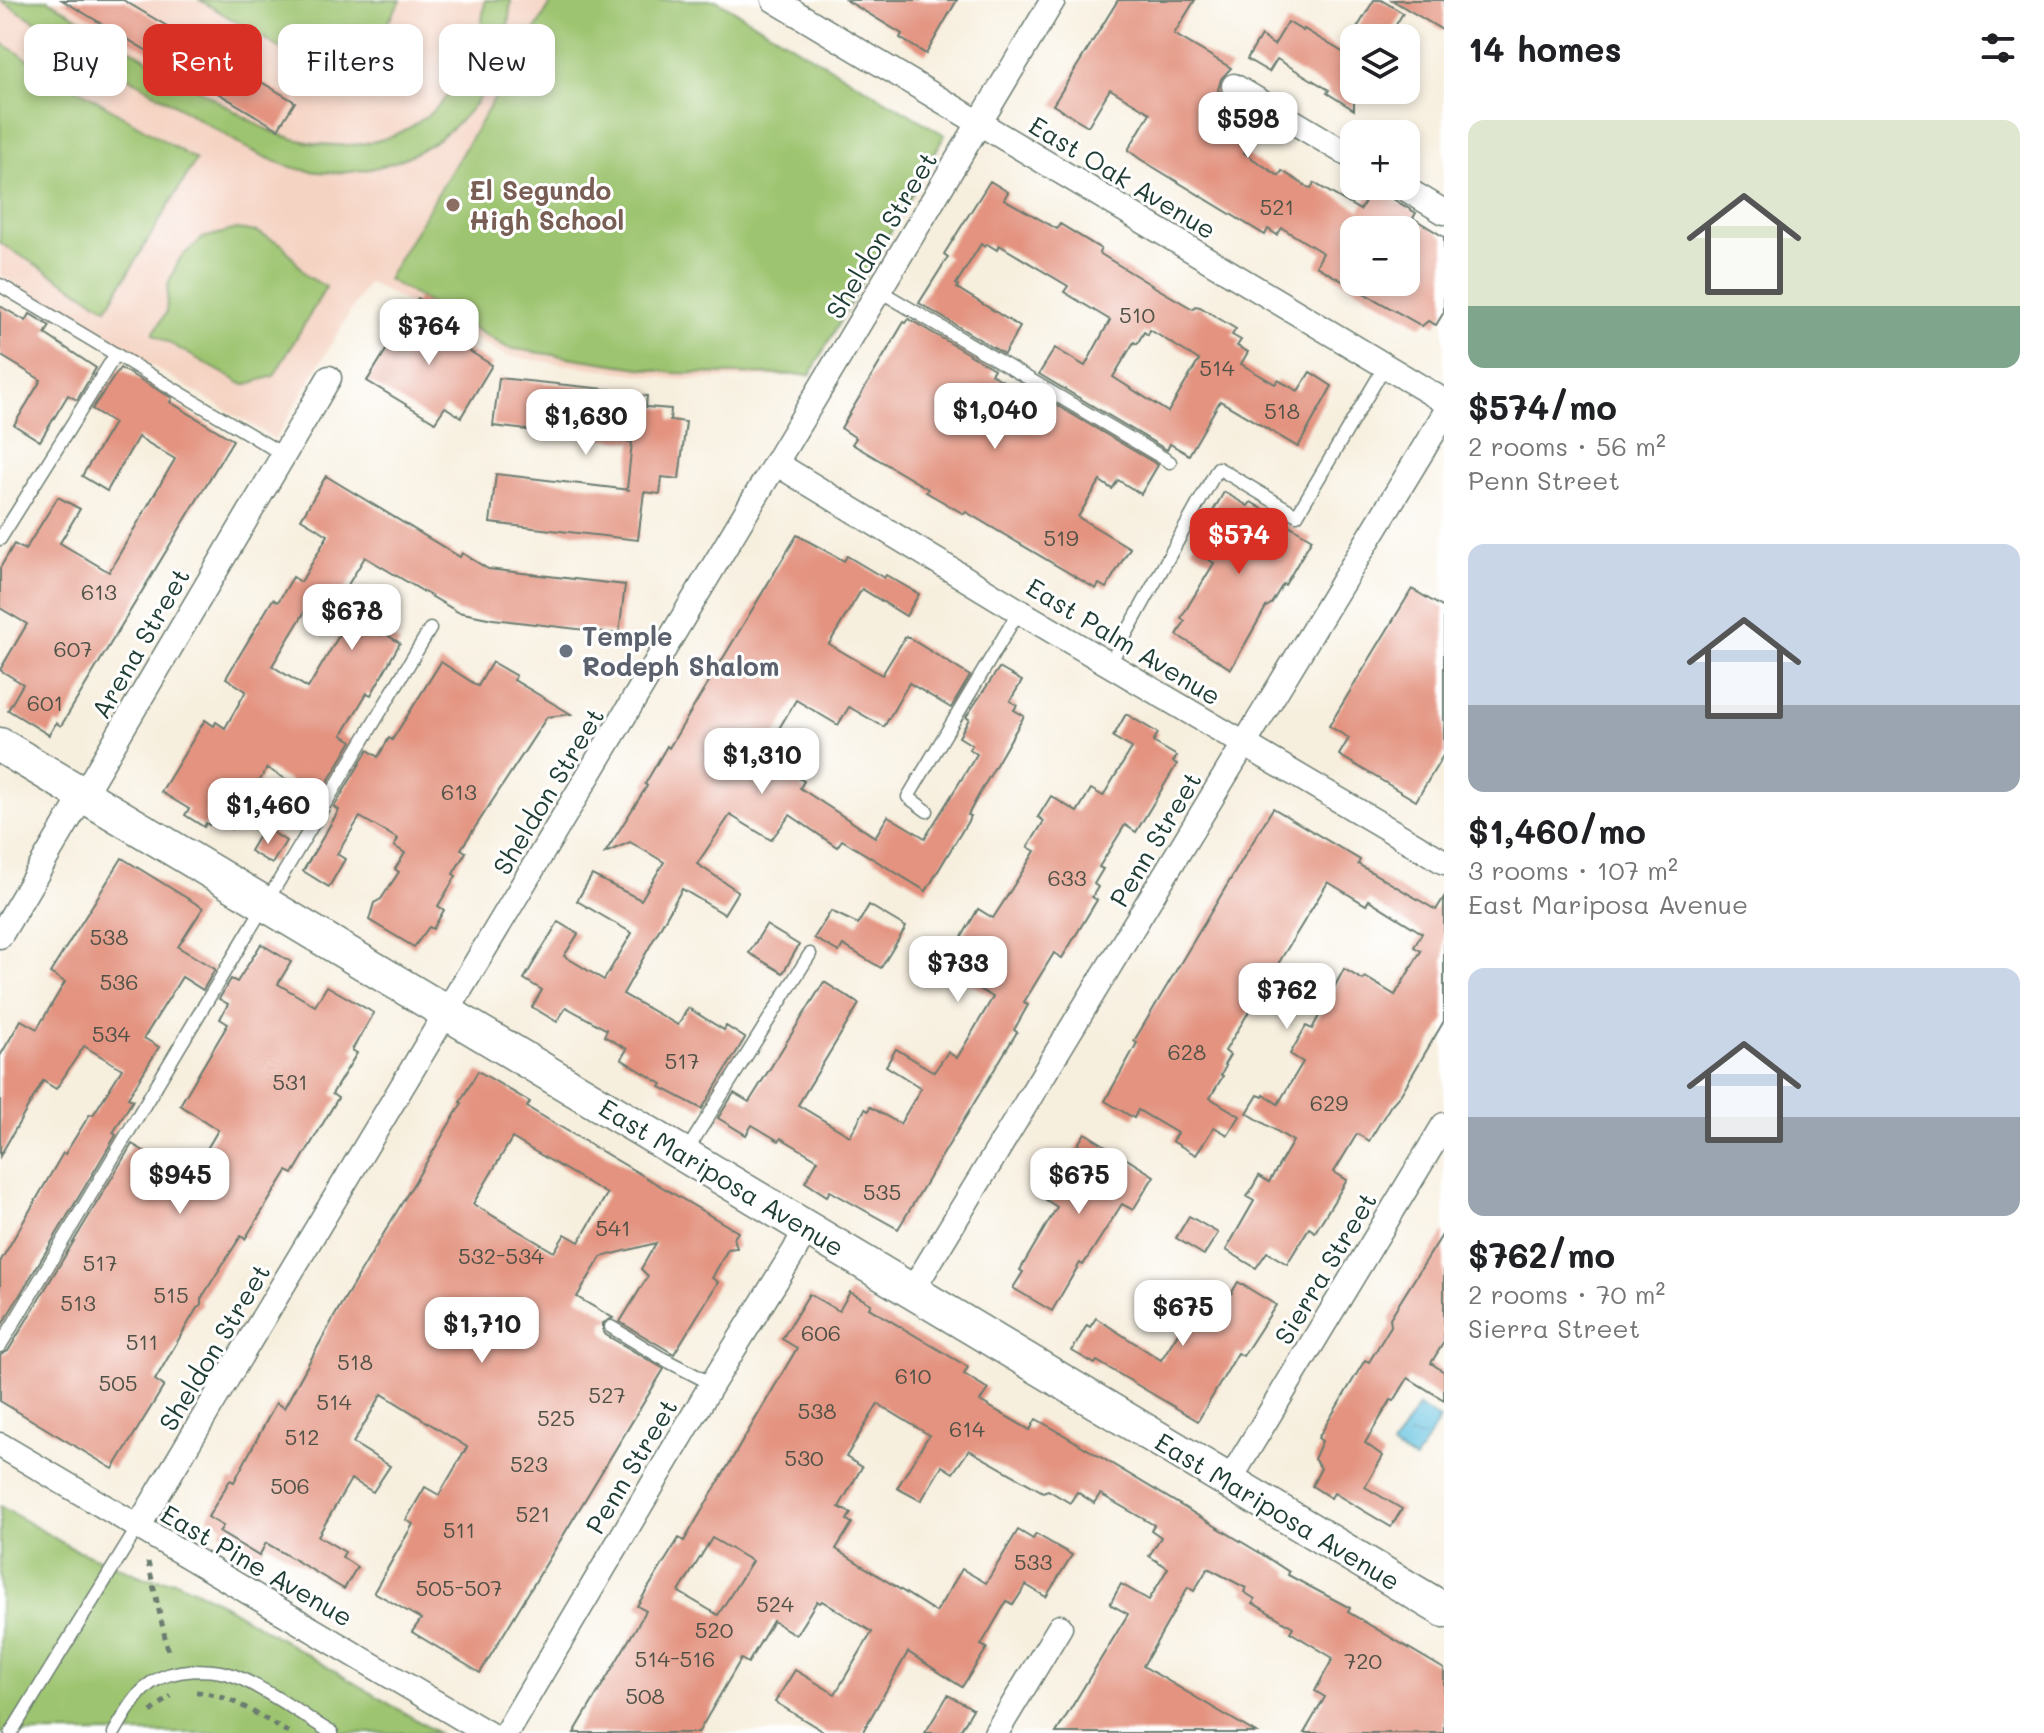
<!DOCTYPE html>
<html lang="en">
<head>
<meta charset="utf-8">
<style>
	:root { --surface:#fff; --page:#f2f2f2; --text:#202124; --muted:#757577; --accent:#d93025 }
	body { margin:0; font-family:Mali,sans-serif; background:var(--page); color:var(--text); height:100vh; display:flex; flex-direction:column; font-size:30px; white-space:nowrap }
	* { box-sizing:border-box; margin:0 }
	p { font-size:26px; color:var(--muted) }
	.icon { flex:none; width:44px; height:44px; fill:none; stroke:currentColor; stroke-width:2; stroke-linecap:round; stroke-linejoin:round }
	.map { position:relative; flex:1; overflow:hidden }
	.sheet { display:flex; flex-direction:column; background:var(--surface); width:600px }
	.sheet>* { flex:none }
	.guide { position:absolute; left:24px; top:24px; width:760px; height:72px; display:flex; gap:16px }
	.buttons { position:absolute; left:1340px; top:24px; display:grid; gap:16px }
	.buttons a { display:grid; place-items:center; width:80px; height:80px; border-radius:16px; background:var(--surface); box-shadow:0 4px 12px #0003; font-size:40px }
	.price { position:absolute; translate:-50% -68px; padding:0 18px; border-radius:16px; background:#fff; color:#222; font-size:26px; line-height:52px; filter:drop-shadow(0 2px 4px #0008) }
	.price::after { content:''; position:absolute; left:50%; top:48px; width:24px; height:18px; margin-left:-12px; background:inherit; clip-path:polygon(0 0,100% 0,50% 100%) }
	.price.on { background:var(--accent); color:#fff }
	ul { padding:0; list-style:none }
	li { display:grid; align-content:center; gap:16px; height:424px; padding:0 24px }
	li span { display:grid; place-items:center; height:248px; border-radius:16px; color:#555 }
	li>.icon { margin-inline-start:auto }
	span .icon { width:144px; height:144px; fill:#fffc; stroke-width:1 }
	li b { font-size:34px }
	h2 { display:flex; justify-content:space-between; align-items:center; height:96px; padding:0 24px; font-size:34px }
	.tag { padding:0 28px; border-radius:16px; background:var(--surface); box-shadow:0 4px 12px #0003; font-size:28px; line-height:72px }
	.tag.on { background:var(--accent); color:#fff }
	main { display:flex; flex:1; min-height:0 }
	.map>svg:first-child { display:block }
</style>
</head>
<body>
<main>
<div class="map">
<svg width="1444" height="1733" viewBox="0 0 1444 1733">
	<defs>
		<pattern id="water-ripples" width="26" height="14" patternUnits="userSpaceOnUse" patternTransform="scale(2)"><rect width="26" height="14" fill="#62c1e0"/><path d="M2 4q2-2 4 0t4 0M15 11q2-2 4 0t4 0" fill="none" stroke="#509eb6"/></pattern>
	</defs>
	<rect width="100%" height="100%" fill="#fff"/>
	<filter id="ink" filterUnits="userSpaceOnUse"><feTurbulence type="fractalNoise" baseFrequency=".0125" numOctaves="2"/><feDisplacementMap in="SourceGraphic" scale="16" xChannelSelector="R" yChannelSelector="G"/><feConvolveMatrix kernelMatrix="1 2 1 2 8 2 1 2 1" color-interpolation-filters="sRGB"/></filter>
	<filter id="wash" filterUnits="userSpaceOnUse"><feTurbulence type="fractalNoise" baseFrequency=".006" numOctaves="4" result="noise"/><feDisplacementMap in="SourceGraphic" scale="32" xChannelSelector="R" yChannelSelector="G"/><feGaussianBlur stdDeviation="1.8" result="paint"/><feColorMatrix in="noise" values="0 0 0 0 0 0 0 0 0 0 0 0 0 0 0 0 0 1.4 0 .05"/><feComposite in="paint" operator="in"/></filter>
	<g filter="url(#wash)">
		<rect width="100%" height="100%" fill="#f7efde"/>
		<!-- built -->
		<polygon fill="#f5d3c2" points="0,0 716,0 945,135 810,375 681,380 506,356 368,282 275,439 0,275"/>
		<!-- park -->
		<g fill="#9dc470" stroke="#5e8052" stroke-width="2">
			<path d="M0,0H48L260,126C369,178 473,121 485,0H511C509,20 507,41 500,60C470,138 385,185 303,170C283,166 265,157 247,148Z"/>
			<polygon points="200,0 401,0 348,89"/>
			<polygon points="553,0 716,0 945,135 810,375 673,373 508,348 387,279"/>
			<polygon points="0,42 196,160 107,308 0,243"/>
			<polygon points="237,229 257,232 282,244 307,276 326,287 274,376 244,385 153,334 166,313 168,284 180,258 203,238"/>
			<polygon points="0,1506 70,1547 145,1578 176,1581 212,1598 438,1733 0,1733"/>
		</g>
		<!-- water -->
		<polygon fill="url(#water-ripples)" stroke="#407f8a" stroke-width="2" points="1418,1406 1440,1419 1415,1460 1392,1447"/>
		<g id="blocks">
			<!-- building -->
			<g fill="#e3937f" fill-rule="evenodd">
				<polygon points="62,0 123,0 295,102 278,129"/>
				<polygon points="846,0 957,0 926,54 900,38 902,34"/>
				<path d="M1118,0H1195L1174,34L1231,68L1221,79L1218,90L1226,99L1263,121L1244,153L1279,176L1282,171L1311,189L1314,183L1360,210L1373,187L1416,213L1413,218L1444,237V312L1436,325L1428,321L1422,326L1316,266L1323,253L1282,228L1277,235L1268,229L1265,235L1140,159L1128,150L1150,113L1110,89L1088,126L1053,105ZM1354,230H1406V282H1354Z"/>
				<polygon points="1374,0 1381,0 1403,13 1388,38 1351,38"/>
				<polygon points="1392,0 1444,0 1444,31"/>
				<polygon points="1288,22 1303,31 1304,29 1354,59 1354,110 1327,93 1329,90 1277,59 1269,72 1247,59 1261,36 1274,45"/>
				<path d="M990,181L1008,192L1004,199L1057,229L1060,224L1101,249L1099,253L1153,286L1193,309L1195,306L1200,307L1236,329L1232,335L1241,340L1237,346L1248,352L1241,364L1275,384L1278,380L1298,391L1310,372L1332,386L1298,447L1220,401L1189,455L1170,444L1167,450L1039,374L1055,348L1085,366L1110,320L1064,292L1068,286L999,245L997,250L987,244L985,247L981,244L956,284L958,285L957,288L1020,327L1004,354L919,303L948,257L944,254ZM1150,330L1199,360L1168,412L1113,377L1134,342L1137,344L1144,332L1148,335Z"/>
				<polygon points="418,298 441,312 432,328 492,365 461,417 445,407 435,422 367,381"/>
				<polygon points="0,306 26,321 30,314 50,326 45,334 96,368 77,400 68,395 40,441 14,425 41,380 0,355"/>
				<polygon points="909,319 994,369 991,374 1026,394 1029,389 1158,465 1141,494 1118,480 1112,489 1100,481 1078,517 1130,548 1106,588 1099,584 1096,589 966,512 964,514 926,492 928,489 852,444 856,438 841,428 904,322 906,323"/>
				<polygon points="120,368 172,398 170,402 233,440 61,726 56,723 49,735 8,710 23,684 0,670 27,624 0,608 0,568 14,544 25,550 58,497 80,509 60,543 109,572 175,459 138,437 107,491 82,476 114,423 92,409"/>
				<polygon points="499,378 625,391 624,394 647,396 646,407 671,409 670,420 686,422 679,479 662,477 660,494 644,492 638,540 490,523 496,474 630,490 627,489 632,442 493,426"/>
				<polygon points="326,476 460,557 462,553 488,569 625,585 619,634 493,619 458,612 365,557 341,596 354,603 341,627 307,608 272,666 308,688 350,617 381,635 382,632 400,643 371,695 367,693 342,735 352,741 318,798 267,768 231,829 213,818 209,825 206,823 204,827 185,815 189,809 161,792 205,720 214,726 216,722 225,728 246,691 226,678 273,599 278,602 293,577 301,582 328,535 301,519"/>
				<polygon points="1224,492 1248,506 1251,502 1312,539 1285,585 1283,584 1271,604 1266,607 1231,669 1177,635 1185,621 1181,618 1214,563 1191,549"/>
				<polygon points="797,535 844,561 847,556 884,578 886,575 919,594 906,616 862,589 829,644 882,675 906,636 970,676 951,708 909,683 884,727 849,707 838,725 796,700 765,752 771,755 769,761 804,781 800,788 875,837 888,816 925,838 977,754 969,749 972,745 959,737 969,719 966,717 999,668 1022,681 1010,701 1017,705 1014,710 1024,716 977,798 968,815 971,816 926,891 842,840 837,847 790,815 771,840 730,815 697,864 738,891 724,914 682,889 623,994 678,1025 688,1008 724,1030 726,1026 745,1038 702,1109 660,1087 662,1084 621,1059 627,1049 604,1036 607,1030 566,1007 557,1022 532,1007 542,990 524,979 558,922 578,934 564,956 604,980 632,933 577,901 592,875 641,900 664,862 630,842 605,853 647,786 645,784 667,746 669,748"/>
				<polygon points="1412,589 1444,608 1444,754 1416,801 1339,755 1349,738 1329,726"/>
				<polygon points="441,662 478,686 492,662 516,676 514,680 571,714 547,717 461,849 466,852 453,874 456,876 438,906 444,910 433,929 429,927 414,947 369,920 374,903 381,899 399,872 395,869 405,853 394,846 398,839 360,817 337,854 345,859 329,887 303,871 339,810 334,807 368,750 378,757 389,738 392,740"/>
				<polygon points="1126,714 1158,733 1153,742 1177,756 1173,762 1177,764 1136,832 1125,825 1099,867 1103,869 1094,884 1098,887 1092,897 1097,900 1062,958 1054,953 1024,1002 1028,1005 1014,1030 1017,1032 898,1229 830,1191 827,1196 805,1182 818,1160 781,1138 779,1141 752,1125 746,1135 718,1118 734,1093 749,1102 824,982 859,1004 798,1105 850,1136 865,1109 868,1111 870,1107 900,1124 921,1088 886,1066 896,1049 934,1072 948,1052 957,1058 993,997 951,973 968,944 960,940 978,909 993,918 1006,898 1035,851 1028,847 1044,821 1038,817 1051,796 1077,812 1091,789 1103,796 1132,748 1113,737"/>
				<polygon points="1273,808 1360,860 1358,864 1436,910 1444,897 1444,1021 1401,1094 1391,1105 1369,1141 1357,1134 1334,1172 1347,1180 1315,1232 1309,1228 1287,1264 1267,1252 1256,1268 1226,1250 1254,1201 1247,1197 1259,1176 1269,1182 1293,1141 1247,1113 1258,1095 1263,1097 1264,1095 1278,1104 1303,1062 1290,1054 1306,1026 1312,1029 1344,969 1363,980 1365,977 1395,995 1421,951 1414,947 1422,933 1369,900 1366,905 1328,882 1225,1051 1230,1055 1224,1065 1226,1066 1221,1075 1223,1076 1210,1098 1240,1116 1228,1135 1214,1127 1196,1155 1172,1141 1177,1133 1138,1110 1134,1118 1105,1101 1137,1043 1134,1041"/>
				<polygon points="264,827 286,841 272,864 250,851"/>
				<polygon points="122,858 203,908 178,947 215,969 203,990 182,977 144,1038 159,1047 128,1098 133,1100 113,1133 116,1135 0,1328 0,1262 63,1153 65,1154 90,1114 93,1115 122,1069 84,1046 56,1089 43,1081 0,1156 0,1056 21,1020 37,1029 65,982 50,973"/>
				<polygon points="869,905 906,927 881,968 843,945 839,952 814,938 831,911 858,924"/>
				<polygon points="766,925 799,945 783,973 749,953"/>
				<polygon points="261,944 291,962 278,984 315,1006 327,986 374,1013 352,1050 357,1053 332,1094 338,1098 293,1174 287,1171 245,1239 241,1236 219,1270 201,1299 201,1306 197,1308 155,1380 164,1386 113,1469 0,1401 0,1355 8,1351 132,1144 190,1178 218,1130 180,1105 228,1024 220,1019 228,1004 219,999 231,979 237,982"/>
				<path d="M478,1071L530,1102L527,1107L738,1232L734,1238L737,1248L728,1249L712,1278L718,1282L674,1354L620,1322L648,1276L641,1269L656,1243L601,1257L577,1297L613,1318L603,1323V1331L606,1335L664,1369L480,1673L412,1632L421,1619L374,1592L413,1524L406,1520L425,1487L439,1495L467,1447L382,1394L353,1443L390,1466L373,1492L351,1479L318,1536L345,1552L342,1557L357,1567L344,1589L266,1543L259,1556L219,1532L223,1526L208,1517L230,1480L234,1482L276,1403L284,1408L339,1308L462,1103L460,1102ZM512,1138L607,1194L579,1242L565,1234L554,1252L473,1204Z"/>
				<polygon points="1085,1133 1154,1176 1133,1210 1122,1204 1083,1265 1080,1263 1052,1311 1013,1288 1023,1272 1020,1270 1057,1207 1040,1196 1056,1169 1061,1172"/>
				<polygon points="1189,1216 1218,1233 1204,1255 1176,1238"/>
				<polygon points="1444,1232 1444,1342 1431,1363 1444,1372 1444,1400 1408,1378 1394,1401 1391,1400 1365,1443 1383,1456 1365,1487 1402,1509 1391,1527 1334,1493 1331,1498 1312,1486 1321,1468 1314,1459 1322,1441 1318,1438 1365,1360 1369,1362 1391,1326 1390,1318"/>
				<polygon points="1238,1282 1276,1305 1243,1356 1238,1353 1198,1421 1097,1361 1095,1364 1072,1351 1087,1325 1090,1327 1096,1318 1161,1360 1183,1325 1152,1307 1165,1286 1207,1312 1209,1309 1214,1312 1223,1297 1228,1299"/>
				<path d="M850,1292L871,1304L869,1308L968,1367L964,1374L988,1389L980,1401L1030,1430L1036,1419L1054,1429L1260,1553L1289,1572L1288,1575L1350,1608L1348,1612L1444,1669V1733H1304L1325,1697L1315,1691L1333,1658L1290,1632L1293,1627L1253,1603L1255,1599L1244,1592L1246,1588L1208,1568L1194,1591L1188,1587L1143,1666L1256,1733H1056L1128,1614L1110,1604L1121,1584L1149,1600L1168,1568L1149,1556L1161,1537L1151,1530L1154,1525L1100,1494L1094,1503L1077,1492L1070,1503L1048,1490L1043,1492L969,1450L953,1473L942,1466L921,1501L897,1488L929,1435L878,1404L846,1457L862,1467L839,1507L851,1513L847,1520L852,1523L836,1549L936,1612L962,1569L986,1583L1018,1530L1033,1539L1036,1534L1072,1555L1046,1597L1026,1585L1013,1605L1007,1601L981,1645L987,1648L962,1687L908,1652L862,1733H826L775,1702L795,1670L835,1694L872,1632L822,1601L820,1603L817,1601L796,1635L773,1621L748,1663L741,1659L698,1733H574L646,1611L637,1606L679,1538L684,1541L797,1348L782,1339L809,1294L839,1311ZM712,1538L752,1561L718,1615L679,1592Z"/>
				<polygon points="948,1695 973,1709 959,1733 925,1733"/>
			</g>
		</g>
	</g>
	<g filter="url(#ink)">
		<use href="#blocks" fill-opacity="0" stroke="#6b7b70" stroke-width="2"/>
		<g fill="none" stroke-linecap="round" stroke-linejoin="round">
			<defs>
				<g id="lane">
					<polyline points="0,285 284,455"/>
					<polyline points="880,291 1170,462"/>
					<polyline points="0,539 116,354"/>
					<polyline points="1109,665 1218,468 1297,515 1385,366"/>
					<polyline points="927,811 908,797 1019,611"/>
					<polyline points="686,1152 810,954"/>
					<polyline points="611,1327 660,1357 712,1384"/>
					<polyline points="0,1346 430,629"/>
					<polyline points="11,1733 138,1527"/>
					<path d="M114,1733C124,1716 135,1695 151,1683C173,1668 211,1667 235,1676C265,1688 304,1716 332,1733"/>
				</g>
				<g id="street">
					<polyline points="774,0 1444,401"/>
					<polyline points="1234,86 1354,158"/>
					<polyline points="1401,186 1444,212"/>
					<polyline points="777,464 1019,611 1444,862"/>
					<polyline points="0,936 329,378"/>
					<polyline points="912,1291 1444,415"/>
					<polyline points="0,1445 487,1733"/>
					<polyline points="1229,1481 1444,1125"/>
					<polyline points="138,1527 1053,0"/>
					<polyline points="506,1733 712,1384 795,1250 806,1228"/>
					<polyline points="996,1733 1060,1627"/>
				</g>
				<polyline id="secondary" points="0,745 1444,1610"/>
			</defs>
			<!-- lane casing -->
			<use href="#lane" stroke="#6b7b70" stroke-width="15"/>
			<!-- street casing -->
			<use href="#street" stroke="#6b7b70" stroke-width="27"/>
			<!-- secondary casing -->
			<use href="#secondary" stroke="#6b7b70" stroke-width="37"/>
			<!-- path -->
			<g stroke="#6b7b70" stroke-width="5" stroke-dasharray="6 6" stroke-linecap="butt">
				<polyline points="148,1562 169,1655"/>
				<path d="M196,1692C230,1694 259,1716 289,1733"/>
				<polyline points="151,1712 171,1696"/>
			</g>
			<!-- lane -->
			<use href="#lane" stroke="#fff" stroke-width="12"/>
			<!-- street -->
			<use href="#street" stroke="#fff" stroke-width="24"/>
			<!-- secondary -->
			<use href="#secondary" stroke="#fff" stroke-width="34"/>
		</g>
	</g>
	<!-- markers -->
	<circle fill="#8d6e63" stroke="#fff" stroke-width="3" cx="453" cy="205" r="8"/>
	<circle fill="#6b7280" stroke="#fff" stroke-width="3" cx="566" cy="651" r="8"/>
	<g text-anchor="middle" dominant-baseline="central" stroke-width="6" stroke-linejoin="round" paint-order="stroke">
		<!-- number labels -->
		<g font-size="22" fill="#505247">
			<text x="1277" y="206">521</text>
			<text x="1137" y="314">510</text>
			<text x="1217" y="367">514</text>
			<text x="1282" y="410">518</text>
			<text x="1061" y="537">519</text>
			<text x="99" y="591">613</text>
			<text x="73" y="648">607</text>
			<text x="45" y="702">601</text>
			<text x="459" y="791">613</text>
			<text x="1067" y="877">633</text>
			<text x="109" y="936">538</text>
			<text x="119" y="981">536</text>
			<text x="111" y="1033">534</text>
			<text x="1187" y="1051">628</text>
			<text x="682" y="1060">517</text>
			<text x="290" y="1081">531</text>
			<text x="1329" y="1102">629</text>
			<text x="882" y="1191">535</text>
			<text x="613" y="1227">541</text>
			<text x="501" y="1255">532-534</text>
			<text x="100" y="1262">517</text>
			<text x="171" y="1294">515</text>
			<text x="78" y="1302">513</text>
			<text x="821" y="1332">606</text>
			<text x="142" y="1341">511</text>
			<text x="355" y="1361">518</text>
			<text x="913" y="1375">610</text>
			<text x="118" y="1382">505</text>
			<text x="607" y="1394">527</text>
			<text x="334" y="1401">514</text>
			<text x="817" y="1410">538</text>
			<text x="556" y="1417">525</text>
			<text x="967" y="1428">614</text>
			<text x="302" y="1436">512</text>
			<text x="804" y="1457">530</text>
			<text x="529" y="1463">523</text>
			<text x="290" y="1485">506</text>
			<text x="533" y="1513">521</text>
			<text x="459" y="1529">511</text>
			<text x="1033" y="1561">533</text>
			<text x="459" y="1587">505-507</text>
			<text x="775" y="1603">524</text>
			<text x="714" y="1629">520</text>
			<text x="675" y="1658">514-516</text>
			<text x="1363" y="1660">720</text>
			<text x="645" y="1695">508</text>
		</g>
		<!-- street labels -->
		<g font-size="26" fill="#1f3d34" stroke="#fff">
			<text transform="translate(1123 177) rotate(31)">East Oak Avenue</text>
			<text transform="translate(881 235) rotate(-59)">Sheldon Street</text>
			<text transform="translate(1124 641) rotate(31)">East Palm Avenue</text>
			<text transform="translate(140 643) rotate(-60)">Arena Street</text>
			<text transform="translate(548 791) rotate(-59)">Sheldon Street</text>
			<text transform="translate(1155 839) rotate(-59)">Penn Street</text>
			<text transform="translate(722 1177) rotate(31)">East Mariposa Avenue</text>
			<text transform="translate(1325 1268) rotate(-59)">Sierra Street</text>
			<text transform="translate(214 1347) rotate(-59)">Sheldon Street</text>
			<text transform="translate(631 1466) rotate(-59)">Penn Street</text>
			<text transform="translate(1278 1511) rotate(31)">East Mariposa Avenue</text>
			<text transform="translate(257 1565) rotate(30)">East Pine Avenue</text>
		</g>
		<!-- education labels -->
		<g font-size="26" font-weight="bold" fill="#785e54" stroke="#fff" text-anchor="start">
			<text x="469" y="190">El Segundo<tspan x="469" dy="30">High School</tspan></text>
		</g>
		<!-- worship labels -->
		<g font-size="26" font-weight="bold" fill="#5b616d" stroke="#fff" text-anchor="start">
			<text x="582" y="636">Temple<tspan x="582" dy="30">Rodeph Shalom</tspan></text>
		</g>
	</g>
</svg>
<div class="buttons">
<a><svg class="icon" aria-label="layers" viewBox="0 0 24 24"><path d="M12 4l9 5-9 5-9-5zM3 14l9 5 9-5"/></svg></a>
<a>+</a>
<a>−</a>
</div>
<b class="price" style="left:1248px;top:160px">$598</b>
<b class="price" style="left:429px;top:367px">$764</b>
<b class="price" style="left:995px;top:451px">$1,040</b>
<b class="price" style="left:586px;top:457px">$1,630</b>
<b class="price on" style="left:1239px;top:576px">$574</b>
<b class="price" style="left:352px;top:652px">$678</b>
<b class="price" style="left:762px;top:796px">$1,310</b>
<b class="price" style="left:268px;top:846px">$1,460</b>
<b class="price" style="left:958px;top:1004px">$733</b>
<b class="price" style="left:1287px;top:1031px">$762</b>
<b class="price" style="left:180px;top:1216px">$945</b>
<b class="price" style="left:1079px;top:1216px">$675</b>
<b class="price" style="left:1183px;top:1348px">$675</b>
<b class="price" style="left:482px;top:1365px">$1,710</b>
<div class="guide">
<a class="tag">Buy</a>
<a class="tag on">Rent</a>
<a class="tag">Filters</a>
<a class="tag">New</a>
</div>
</div>
<section class="sheet">
<h2>14 homes<svg class="icon" aria-label="filters" viewBox="0 0 24 24"><path d="M4 7h16M4 17h16"/><circle cx="9" cy="7" r="2"/><circle cx="15" cy="17" r="2"/></svg></h2>
<ul>
<li><span style="background:linear-gradient(#dfe7d0 75%,#7fa58c 0)"><svg class="icon" aria-label="home" viewBox="0 0 24 24"><path d="M3 11l9-7 9 7M6 9v11h12V9"/></svg></span><div><b>$574/mo</b><p>2 rooms · 56 m²</p><p>Penn Street</p></div></li>
<li><span style="background:linear-gradient(#c9d6e8 65%,#9aa5b1 0)"><svg class="icon" aria-label="home" viewBox="0 0 24 24"><path d="M3 11l9-7 9 7M6 9v11h12V9"/></svg></span><div><b>$1,460/mo</b><p>3 rooms · 107 m²</p><p>East Mariposa Avenue</p></div></li>
<li><span style="background:linear-gradient(#c9d6e8 60%,#9aa5b1 0)"><svg class="icon" aria-label="home" viewBox="0 0 24 24"><path d="M3 11l9-7 9 7M6 9v11h12V9"/></svg></span><div><b>$762/mo</b><p>2 rooms · 70 m²</p><p>Sierra Street</p></div></li>
</ul>
</section>
</main>
</body>
</html>
